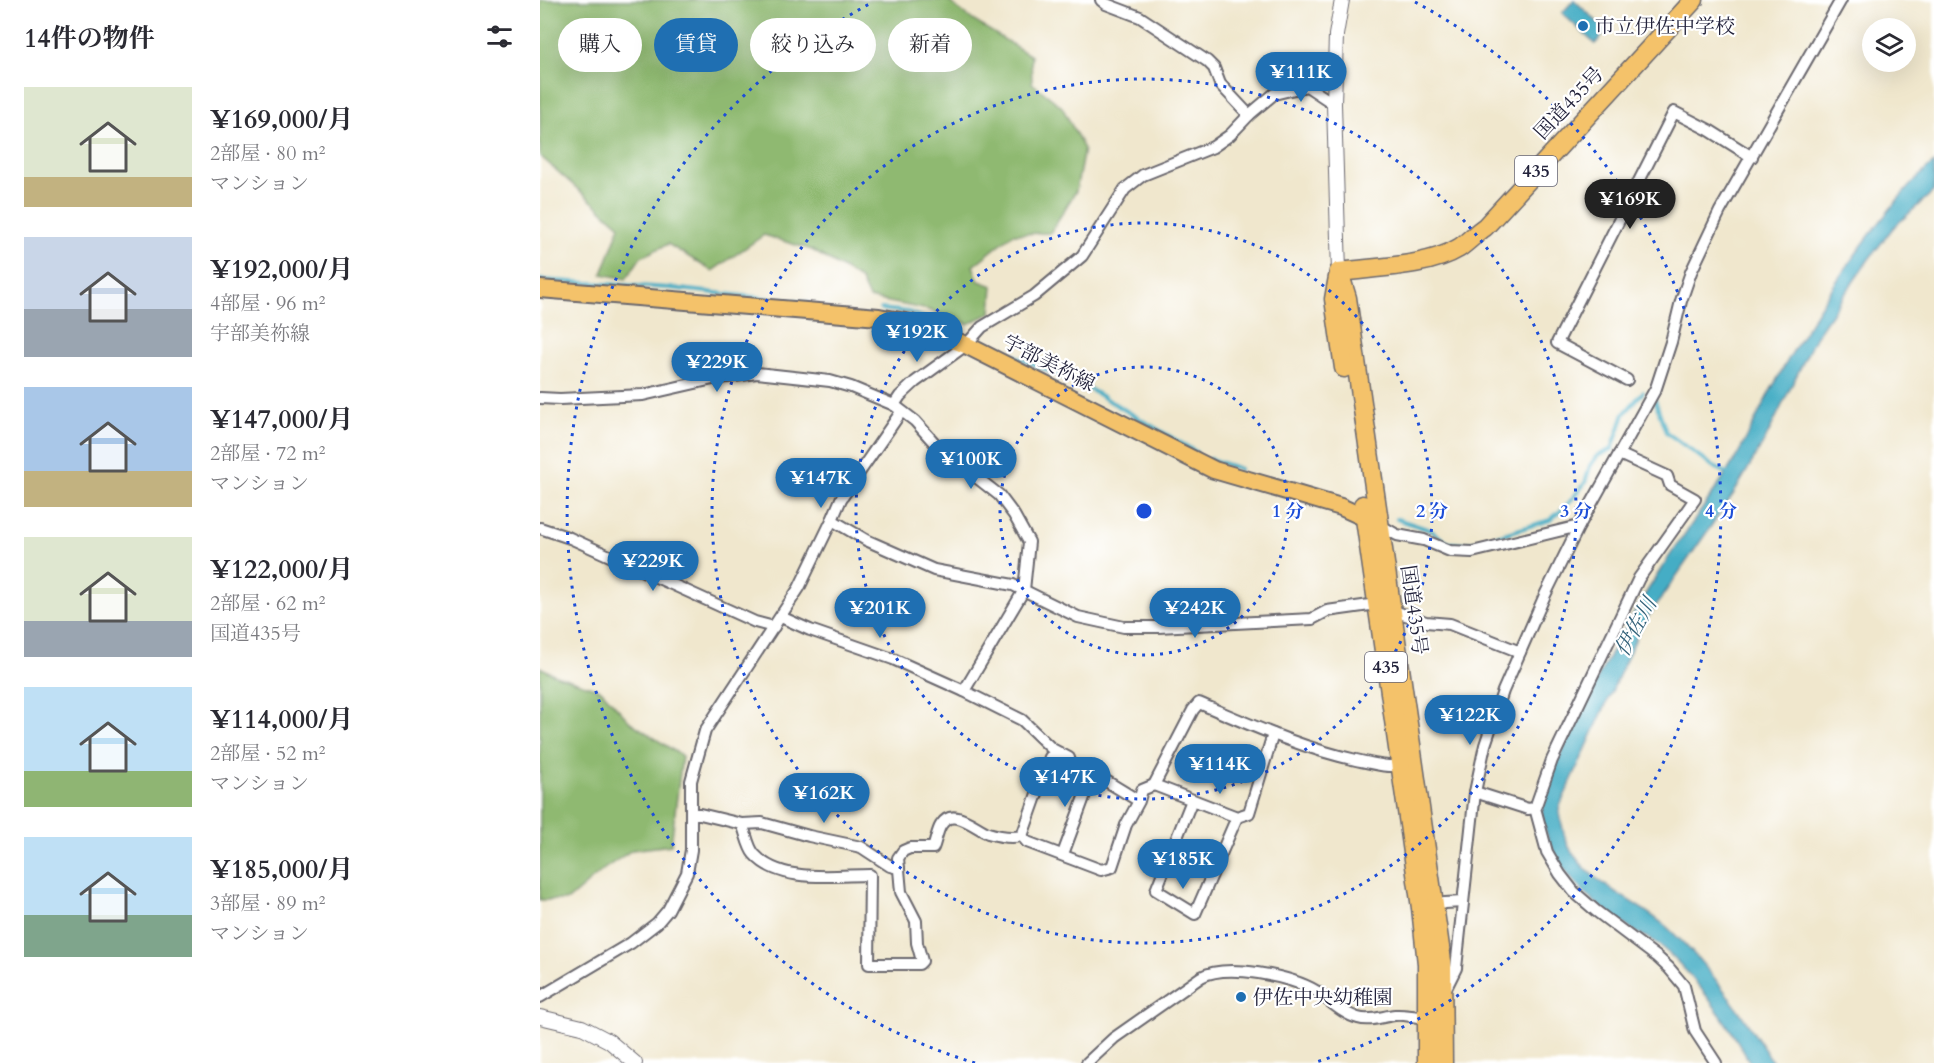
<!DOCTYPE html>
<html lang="ja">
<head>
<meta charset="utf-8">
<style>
	:root { --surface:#fff; --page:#f2f2f3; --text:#2b2b33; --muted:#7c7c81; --accent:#1f6fb2 }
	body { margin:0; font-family:Cardo,"Noto Serif JP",serif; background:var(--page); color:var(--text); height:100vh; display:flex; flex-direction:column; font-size:22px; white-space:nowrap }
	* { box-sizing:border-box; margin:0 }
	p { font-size:20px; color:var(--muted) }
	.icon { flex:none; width:33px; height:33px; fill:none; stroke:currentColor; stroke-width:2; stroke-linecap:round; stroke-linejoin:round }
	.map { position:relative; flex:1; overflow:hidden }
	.drawer { display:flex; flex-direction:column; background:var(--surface); width:540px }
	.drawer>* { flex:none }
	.top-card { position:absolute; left:18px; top:18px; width:570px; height:54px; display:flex; gap:12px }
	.buttons { position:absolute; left:1322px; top:18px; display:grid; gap:12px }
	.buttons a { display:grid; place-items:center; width:54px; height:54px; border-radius:50%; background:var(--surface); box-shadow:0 6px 24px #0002; font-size:30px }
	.price { position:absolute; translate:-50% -51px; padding:0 14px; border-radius:21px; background:var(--accent); color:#fff; font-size:20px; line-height:39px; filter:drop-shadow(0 2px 3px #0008) }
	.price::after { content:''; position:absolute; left:50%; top:36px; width:18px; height:14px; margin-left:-9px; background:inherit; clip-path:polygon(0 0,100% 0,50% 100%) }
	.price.active { background:#222; color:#fff }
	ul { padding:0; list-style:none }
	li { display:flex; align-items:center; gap:18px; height:150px; padding:0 24px }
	li span { display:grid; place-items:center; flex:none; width:168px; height:120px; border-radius:0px; color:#555 }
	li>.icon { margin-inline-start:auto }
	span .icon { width:72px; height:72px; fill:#fffc; stroke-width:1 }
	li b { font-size:26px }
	h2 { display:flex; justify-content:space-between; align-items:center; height:72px; padding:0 24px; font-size:26px }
	.tag { padding:0 21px; border-radius:27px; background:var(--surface); box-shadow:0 6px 24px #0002; font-size:21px; line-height:54px }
	.tag.active { background:var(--accent); color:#fff }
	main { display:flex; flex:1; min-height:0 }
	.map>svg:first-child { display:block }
</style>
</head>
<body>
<main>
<section class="drawer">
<h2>14件の物件<svg class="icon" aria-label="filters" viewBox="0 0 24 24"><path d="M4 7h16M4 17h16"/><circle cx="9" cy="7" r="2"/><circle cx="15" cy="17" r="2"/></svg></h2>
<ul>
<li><span style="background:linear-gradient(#dfe7d0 75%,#c2b280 0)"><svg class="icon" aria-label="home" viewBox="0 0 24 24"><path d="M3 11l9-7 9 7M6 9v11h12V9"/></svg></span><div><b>¥169,000/月</b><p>2部屋 · 80 m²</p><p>マンション</p></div></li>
<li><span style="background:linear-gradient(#c9d6e8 60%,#9aa5b1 0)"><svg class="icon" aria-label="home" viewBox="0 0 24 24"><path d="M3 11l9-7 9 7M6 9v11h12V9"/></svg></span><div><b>¥192,000/月</b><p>4部屋 · 96 m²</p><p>宇部美祢線</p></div></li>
<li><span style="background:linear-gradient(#a9c7e8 70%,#c2b280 0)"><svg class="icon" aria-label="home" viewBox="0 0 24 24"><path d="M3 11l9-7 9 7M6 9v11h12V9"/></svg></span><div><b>¥147,000/月</b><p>2部屋 · 72 m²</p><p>マンション</p></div></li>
<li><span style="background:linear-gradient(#dfe7d0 70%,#9aa5b1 0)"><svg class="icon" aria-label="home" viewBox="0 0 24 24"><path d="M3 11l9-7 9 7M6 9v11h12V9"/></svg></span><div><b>¥122,000/月</b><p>2部屋 · 62 m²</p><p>国道435号</p></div></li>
<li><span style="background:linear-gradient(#bfe0f5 70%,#8fb573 0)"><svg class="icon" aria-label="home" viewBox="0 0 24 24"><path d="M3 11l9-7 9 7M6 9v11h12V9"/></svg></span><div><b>¥114,000/月</b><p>2部屋 · 52 m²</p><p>マンション</p></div></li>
<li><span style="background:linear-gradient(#bfe0f5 65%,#7fa58c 0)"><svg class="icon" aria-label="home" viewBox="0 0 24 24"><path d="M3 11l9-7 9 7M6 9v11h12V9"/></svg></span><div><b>¥185,000/月</b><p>3部屋 · 89 m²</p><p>マンション</p></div></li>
</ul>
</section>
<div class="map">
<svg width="1394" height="1063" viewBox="0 0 1394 1063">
	<rect width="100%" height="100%" fill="#fff"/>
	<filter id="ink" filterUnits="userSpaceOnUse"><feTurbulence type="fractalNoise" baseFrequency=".0167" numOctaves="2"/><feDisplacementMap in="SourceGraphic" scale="12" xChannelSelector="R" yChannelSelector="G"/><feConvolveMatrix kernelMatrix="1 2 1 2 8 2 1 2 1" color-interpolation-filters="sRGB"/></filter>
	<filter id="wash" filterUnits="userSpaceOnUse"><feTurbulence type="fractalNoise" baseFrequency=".008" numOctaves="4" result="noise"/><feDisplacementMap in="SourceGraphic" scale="24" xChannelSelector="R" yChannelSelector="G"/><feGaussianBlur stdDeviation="1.35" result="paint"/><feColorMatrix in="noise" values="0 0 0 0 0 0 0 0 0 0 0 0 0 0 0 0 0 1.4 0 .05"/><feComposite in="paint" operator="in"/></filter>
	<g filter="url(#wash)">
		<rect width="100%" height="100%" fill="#f0e7cd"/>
		<!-- forest -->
		<g fill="#8fb971" stroke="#586e56" stroke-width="1.5">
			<polygon points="0,0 407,0 434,21 491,56 492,83 522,107 544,149 536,191 510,233 473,234 433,266 439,281 453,286 451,313 428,324 389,310 329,298 320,279 272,250 224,235 172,271 128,244 101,257 86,279 62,274 80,226 0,156"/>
			<polygon points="0,667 15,675 61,690 90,722 142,756 131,845 92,850 64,869 28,900 0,900"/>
		</g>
		<!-- water -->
		<g fill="#45adc5" stroke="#346880" stroke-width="1.5">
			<polygon points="1034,0 1067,31 1055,44 1022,13"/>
			<path d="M1394,163V191L1353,228L1329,259L1276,336L1225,440L1194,493L1101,627L1019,808C1022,823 1023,839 1032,852C1055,888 1099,901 1129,929C1171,967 1203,1015 1233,1063H1210C1189,1024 1151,969 1115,942C1108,937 1098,934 1091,929C1051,903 1013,870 1003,821C997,794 1015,767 1026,743C1053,683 1085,625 1121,569C1145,532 1172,497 1195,459C1210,434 1221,406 1236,381C1266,327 1297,277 1335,228C1353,205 1371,181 1394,163Z"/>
		</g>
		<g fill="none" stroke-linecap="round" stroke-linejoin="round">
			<!-- stream -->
			<g stroke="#45adc5" stroke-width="4">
				<polyline points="0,280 130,288 268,303"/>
				<polyline points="341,309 369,312 422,332"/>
				<polyline points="441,341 551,390 656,452"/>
				<polyline points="1115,400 1126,432 1174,467 1190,475"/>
				<polyline points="670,459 700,469"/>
				<polyline points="857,519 890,530 908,543 920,544 934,543 1010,520 1027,505 1045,483 1050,466 1057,456 1072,449 1084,414 1103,392"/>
			</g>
		</g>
	</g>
	<g filter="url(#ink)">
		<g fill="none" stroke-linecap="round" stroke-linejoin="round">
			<defs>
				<g id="minor">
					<polyline points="561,0 566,4 600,17 667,61 674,68 680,84 709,115"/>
					<polyline points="767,86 794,104"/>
					<polyline points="1087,380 1017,343 1134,112 1169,130 1212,157"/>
					<polyline points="0,398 20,399 103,395 173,379 217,373 290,381 311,387 354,405 375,421 399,448 459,495 474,515 489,542 484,590 424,691"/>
					<polyline points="354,405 360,396 375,382 426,345 442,327 494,296 542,256 585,189 603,175 673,147 690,135 709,115 734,94 767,86 783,66 794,61"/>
					<polyline points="1079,454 1127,476 1130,485 1155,499 1099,578 1012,760 995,808 1007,852 1020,874 1034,892 1056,911 1117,957 1129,968 1144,986 1155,1031 1176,1063"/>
					<polyline points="292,520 326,540 394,570 473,585 538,617 584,627 618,627 772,619 787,611 837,604"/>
					<polyline points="838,524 857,535 884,540 910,551 932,552 1039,526"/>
					<polyline points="0,528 30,538 215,622 234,627"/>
					<polyline points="851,610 886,622 910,624 980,652"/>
					<polyline points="241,617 270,630 353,659 424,691 482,720 512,749 529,758"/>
					<polyline points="614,785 697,817 709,813 733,734"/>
					<polyline points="935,792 988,809 995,808"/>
					<polyline points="652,800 616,890 655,914 697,817"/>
					<path d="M599,801L553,773L510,757L482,836L487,842L561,870L572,867L586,825L599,801L602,790L614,785L653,710L659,703C711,725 761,748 816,760C834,764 848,768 866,765"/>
					<polyline points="151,814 160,814 202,824 222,823 269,836 321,847 350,866 359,868"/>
					<path d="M202,824C206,833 208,847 214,854C240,884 294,875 330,875L329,964H379L382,961L377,943L376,921L361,892L358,858L363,851L370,848H393C396,841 397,831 401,825C413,806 435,828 448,833C458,836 472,838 482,836"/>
					<polyline points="523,854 553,773"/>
					<polyline points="891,906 905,903 923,902"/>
					<polyline points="905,990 916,968 935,792 945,745 963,691 1005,595 1039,526 1116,388 1131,342 1141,301 1151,272 1180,211 1301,0"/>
					<polyline points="0,997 91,943 117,923 128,910 147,873 151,850 151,781 165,731 259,588 292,520 301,499 361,412"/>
					<path d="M547,1063L574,1038L661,977C686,963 751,976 776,991C789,1000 803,1014 818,1018C831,1022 843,1016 855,1015C866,1014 876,1018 887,1017"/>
				</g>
				<g id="tertiary">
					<polyline points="799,272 794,104 796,35 802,0"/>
					<polyline points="0,1017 42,1027 69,1041 95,1063"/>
				</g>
				<polyline id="primary" points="0,289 339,317 371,323 426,345 674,470 801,507 834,522"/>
				<g id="trunk">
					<polyline points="799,272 807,298 902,961 903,1063"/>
					<path d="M799,272C835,267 888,267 919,248C928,242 936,233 945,227L1154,0"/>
					<polyline points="798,277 794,299 804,368"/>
					<polyline points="823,505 881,908 887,964 887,1063"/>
				</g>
			</defs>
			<!-- minor casing -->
			<use href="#minor" stroke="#6a676e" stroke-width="14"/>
			<!-- tertiary casing -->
			<use href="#tertiary" stroke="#6a676e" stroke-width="16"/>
			<!-- primary casing -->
			<use href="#primary" stroke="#6a676e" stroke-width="20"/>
			<!-- trunk casing -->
			<use href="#trunk" stroke="#6a676e" stroke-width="21"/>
			<!-- minor -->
			<use href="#minor" stroke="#fff" stroke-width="10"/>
			<!-- tertiary -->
			<use href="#tertiary" stroke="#fff" stroke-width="14"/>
			<!-- primary -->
			<use href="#primary" stroke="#f4c26a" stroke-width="16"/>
			<!-- trunk -->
			<use href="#trunk" stroke="#f4c26a" stroke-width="18"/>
		</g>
	</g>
	<!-- distance rings -->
	<g fill="none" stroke="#1d4ed8" stroke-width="3" stroke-dasharray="3 6">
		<circle cx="604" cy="511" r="144"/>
		<circle cx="604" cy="511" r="288"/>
		<circle cx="604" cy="511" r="432"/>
		<path d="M435 1063A577 577 0 0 1 333 2M875 2A577 577 0 0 1 773 1063"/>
	</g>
	<!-- markers -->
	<g fill="#1f6fb2" stroke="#fff" stroke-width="2">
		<circle cx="1043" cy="26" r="6"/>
		<circle cx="701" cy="997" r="6"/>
	</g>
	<g text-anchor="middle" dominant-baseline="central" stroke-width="4.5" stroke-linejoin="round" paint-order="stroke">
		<!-- shield labels -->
		<g fill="#fff" stroke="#646476" stroke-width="1.5">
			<rect x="975" y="156" width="42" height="30" rx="4.5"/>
			<rect x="825" y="652" width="42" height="30" rx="4.5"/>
		</g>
		<g font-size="18" font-weight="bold" fill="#22223b">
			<text x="996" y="171">435</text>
			<text x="846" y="667">435</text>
		</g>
		<!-- poi labels -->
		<g font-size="20" fill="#22223b" stroke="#fff" text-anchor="start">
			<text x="1055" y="26">市立伊佐中学校</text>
			<text x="713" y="997">伊佐中央幼稚園</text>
		</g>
		<!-- street labels -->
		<g font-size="20" fill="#22223b" stroke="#fff">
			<text transform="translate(1029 103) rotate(-47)">国道435号</text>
			<text transform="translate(509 363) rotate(27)">宇部美祢線</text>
			<text transform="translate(874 610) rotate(82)">国道435号</text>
		</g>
		<!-- water labels -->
		<g font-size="21" font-style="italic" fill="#326179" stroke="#fff">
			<text transform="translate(1096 627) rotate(-61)">伊佐川</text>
		</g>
	</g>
	<circle cx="604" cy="511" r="9" fill="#1d4ed8" stroke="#fff" stroke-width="3"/>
	<g font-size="18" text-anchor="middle" font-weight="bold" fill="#1d4ed8" stroke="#fff" stroke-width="4.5" stroke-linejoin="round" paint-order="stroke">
		<text x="748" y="517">1 分</text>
		<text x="892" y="517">2 分</text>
		<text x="1036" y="517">3 分</text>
		<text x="1181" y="517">4 分</text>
	</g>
</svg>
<div class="buttons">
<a><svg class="icon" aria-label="layers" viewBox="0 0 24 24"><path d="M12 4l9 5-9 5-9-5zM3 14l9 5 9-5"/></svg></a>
</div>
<b class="price" style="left:761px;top:103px">¥111K</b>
<b class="price active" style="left:1090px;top:230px">¥169K</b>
<b class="price" style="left:377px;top:363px">¥192K</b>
<b class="price" style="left:177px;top:393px">¥229K</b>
<b class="price" style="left:431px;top:490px">¥100K</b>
<b class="price" style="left:281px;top:509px">¥147K</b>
<b class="price" style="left:113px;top:592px">¥229K</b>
<b class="price" style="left:340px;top:639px">¥201K</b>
<b class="price" style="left:655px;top:639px">¥242K</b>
<b class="price" style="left:930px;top:746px">¥122K</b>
<b class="price" style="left:680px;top:795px">¥114K</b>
<b class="price" style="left:525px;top:808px">¥147K</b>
<b class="price" style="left:284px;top:824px">¥162K</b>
<b class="price" style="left:643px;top:890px">¥185K</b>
<div class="top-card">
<a class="tag">購入</a>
<a class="tag active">賃貸</a>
<a class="tag">絞り込み</a>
<a class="tag">新着</a>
</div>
</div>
</main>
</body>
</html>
